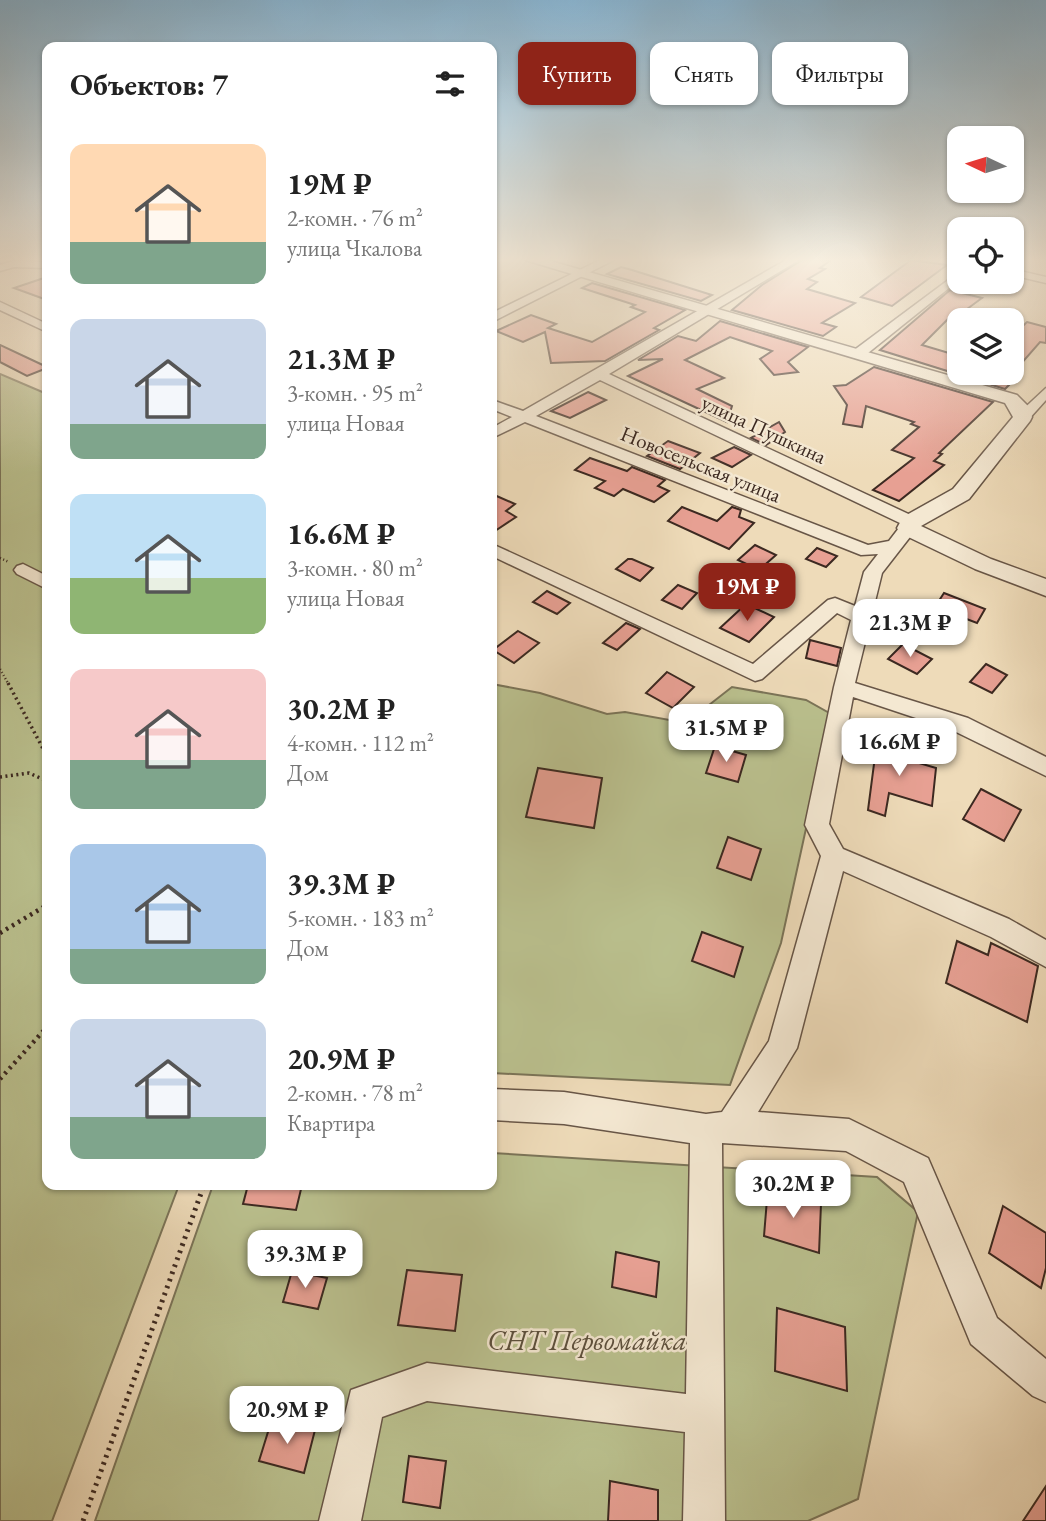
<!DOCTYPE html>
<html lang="ru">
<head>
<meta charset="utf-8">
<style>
	:root { --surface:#fff; --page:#f2f2f2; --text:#222; --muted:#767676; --accent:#8f2418 }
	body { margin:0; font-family:"EB Garamond",serif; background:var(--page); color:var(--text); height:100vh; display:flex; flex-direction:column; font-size:26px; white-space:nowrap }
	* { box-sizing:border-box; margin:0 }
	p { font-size:23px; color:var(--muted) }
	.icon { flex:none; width:38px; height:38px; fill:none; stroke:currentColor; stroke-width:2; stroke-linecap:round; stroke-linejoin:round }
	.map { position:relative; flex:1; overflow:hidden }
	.side { position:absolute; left:42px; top:42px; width:455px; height:1148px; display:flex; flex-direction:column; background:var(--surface); border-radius:14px; box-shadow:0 2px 5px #0004 }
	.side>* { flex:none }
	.banner { position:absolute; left:518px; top:42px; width:422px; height:63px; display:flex; gap:14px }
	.needle { width:46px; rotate:274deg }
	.buttons { position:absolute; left:947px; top:126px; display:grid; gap:14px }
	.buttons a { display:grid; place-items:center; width:77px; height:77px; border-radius:14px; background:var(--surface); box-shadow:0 2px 5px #0004; font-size:35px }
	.price { position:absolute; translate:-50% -60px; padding:0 16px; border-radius:14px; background:#fff; color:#222; font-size:23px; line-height:46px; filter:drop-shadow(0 2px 4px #0008) }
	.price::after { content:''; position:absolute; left:50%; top:42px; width:21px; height:16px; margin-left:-10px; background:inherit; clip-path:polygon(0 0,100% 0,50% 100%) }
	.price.current { background:var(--accent); color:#fff }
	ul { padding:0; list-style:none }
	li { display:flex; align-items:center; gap:21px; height:175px; padding:0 28px }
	li span { display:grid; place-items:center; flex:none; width:196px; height:140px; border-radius:14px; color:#555 }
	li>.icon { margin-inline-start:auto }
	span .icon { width:84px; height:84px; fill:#fffc; stroke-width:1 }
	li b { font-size:30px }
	h2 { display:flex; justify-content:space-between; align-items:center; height:84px; padding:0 28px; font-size:30px }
	.pill { padding:0 24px; border-radius:14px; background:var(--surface); box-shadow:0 2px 5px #0004; font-size:24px; line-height:63px }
	.pill.current { background:var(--accent); color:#fff }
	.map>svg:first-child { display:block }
</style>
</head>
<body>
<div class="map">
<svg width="1046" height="1521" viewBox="0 0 1046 1521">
	<rect width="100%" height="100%" fill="#eedbb9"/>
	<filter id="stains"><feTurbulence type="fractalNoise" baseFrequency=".00286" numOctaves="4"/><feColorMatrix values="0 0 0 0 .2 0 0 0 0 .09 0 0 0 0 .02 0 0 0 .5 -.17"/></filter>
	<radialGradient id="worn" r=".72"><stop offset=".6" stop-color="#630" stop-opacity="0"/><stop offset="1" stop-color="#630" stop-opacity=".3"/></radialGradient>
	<!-- green -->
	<g fill="#bac08e" stroke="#7b7458" stroke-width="2">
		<polygon points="0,374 47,394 47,1185 179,1185 52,1521 0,1521"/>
		<polygon points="492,684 540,693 607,714 625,712 686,723 732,687 806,700 831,714 781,943 730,1085 492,1073"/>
		<polygon points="492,1153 877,1177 918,1212 858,1499 808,1521 95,1521 213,1185 492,1185"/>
	</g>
	<!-- building -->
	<g fill="#e7a093" stroke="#3c2921" stroke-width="2">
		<polygon points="802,260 831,260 820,268 825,269 808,279 817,282 807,289 855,303 822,323 836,327 823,336 732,310 762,285"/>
		<polygon points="911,260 947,265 892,306 861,297"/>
		<polygon points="621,267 632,270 712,295 701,301 607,274"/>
		<polygon points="47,277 47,300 14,288"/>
		<polygon points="592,283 685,310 654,328 659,330 605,361 551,363 545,332 523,342 496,331 531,315 556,324 548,328 592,342 645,312 631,307 635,305 582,288"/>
		<polygon points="950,290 982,298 963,312 957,310 922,345 959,356 959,373 999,373 1016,378 1005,389 880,350"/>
		<polygon points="720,321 808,347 788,362 798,372 774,375 760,359 772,351 730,337 685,360 724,378 697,389 732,406 727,422 628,376 663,359 638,360 678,336 696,341"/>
		<polygon points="1027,322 1046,327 1046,343 1040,342 1012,374 1012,336"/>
		<polygon points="0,345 47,367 47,368 27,376 0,362"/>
		<polygon points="874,367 993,402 939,453 942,454 934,461 944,465 899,501 873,490 914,458 892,450 919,427 911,424 914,422 866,406 862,427 843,424 847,405 834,386 846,385"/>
		<polygon points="588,392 606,400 570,418 551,411"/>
		<polygon points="779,422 785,432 766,445 751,438"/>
		<polygon points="668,441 700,453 680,469 647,456"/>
		<polygon points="734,447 751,455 732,467 712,458"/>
		<polygon points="590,458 627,471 632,467 665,480 658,486 669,491 654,502 623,489 614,496 595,488 605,481 575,470"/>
		<polygon points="492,494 515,504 506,511 516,517 492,533"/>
		<polygon points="682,507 717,521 732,507 741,510 739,517 754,523 729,549 668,521"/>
		<polygon points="755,545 776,555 759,570 738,560"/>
		<polygon points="817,548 837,556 826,567 806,559"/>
		<polygon points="628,559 632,559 653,568 640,581 616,569"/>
		<polygon points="678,585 697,593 682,609 662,600"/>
		<polygon points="547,591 570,603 557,614 533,602"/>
		<polygon points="944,593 985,609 977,623 935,607"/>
		<polygon points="746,604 774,617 749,642 720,628"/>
		<polygon points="626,623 640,629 617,650 603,643"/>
		<polygon points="518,631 539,643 514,663 493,650"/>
		<polygon points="810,640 841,648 837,666 806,658"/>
		<polygon points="903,644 932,659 917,674 888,659"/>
		<polygon points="986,664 1007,675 992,693 970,682"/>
		<polygon points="667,672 694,687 673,708 646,693"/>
		<polygon points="877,741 911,751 909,760 936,768 932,806 889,793 885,816 868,810"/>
		<polygon points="715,746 746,755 738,782 706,773"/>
		<polygon points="538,768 602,778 594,828 526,817"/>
		<polygon points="981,789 1021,810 1004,841 963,819"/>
		<polygon points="728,837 761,849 751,880 717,868"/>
		<polygon points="702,932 743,947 734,977 692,961"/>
		<polygon points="957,941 988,955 991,943 1038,966 1027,1022 946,983"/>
		<polygon points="248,1185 302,1185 296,1210 243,1204"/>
		<polygon points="768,1187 821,1204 819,1253 764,1236"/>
		<polygon points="1003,1206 1046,1233 1046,1268 1041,1288 989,1253"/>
		<polygon points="616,1252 659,1262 656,1297 612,1287"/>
		<polygon points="407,1270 462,1275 455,1331 398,1325"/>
		<polygon points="292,1271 327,1278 318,1309 283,1302"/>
		<polygon points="777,1308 845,1327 847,1391 775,1371"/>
		<polygon points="272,1419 315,1430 304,1473 259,1461"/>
		<polygon points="409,1456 446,1461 440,1508 403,1502"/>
		<polygon points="610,1481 658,1490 658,1521 608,1521"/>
		<polygon points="1046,1486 1046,1521 1023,1521"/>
	</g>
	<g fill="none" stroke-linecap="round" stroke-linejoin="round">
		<defs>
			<g id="minor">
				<polygon points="600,260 614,260 492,322 492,313"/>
				<path d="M786,260H799L609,374L917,518L919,522L917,528L882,573L855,683L968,718L1046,757V776L952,730L853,697L829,824L843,849L1009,919L1046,940V967L991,937L843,871L797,1048L758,1112L849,1119L928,1158L997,1318L1046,1359V1402L1033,1396L971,1344L904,1182L846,1151L722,1143L725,1521H683L685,1432L427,1401L382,1417L361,1521H319L351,1390L427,1363L686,1394L690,1143L564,1124L492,1120V1089L564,1092L706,1114L722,1112L769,1041L821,856L805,825L834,687L851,620L837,613L762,679L755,681L492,556V544L753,664L828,600L835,598L855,606L864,572L878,554L861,555L525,422L492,438V428L512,417L492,409V400L523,411ZM600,380L902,524L889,541L868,545L536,416Z"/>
				<polygon points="13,261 47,262 47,268 14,267 0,271 0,265"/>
				<polygon points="1012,269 1046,277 1046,283 1012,275"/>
				<polygon points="959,272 959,280 863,357 853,357 853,351"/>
				<polygon points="0,302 47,324 47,332 0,310"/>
				<polygon points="1046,388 1046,400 1028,420 1018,420 1018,414"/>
				<polygon points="23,564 47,576 47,589 17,574 14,570 17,566"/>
			</g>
			<polygon id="tertiary" points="525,260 547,260 1017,395 1028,406 1032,417 1030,421 969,499 921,526 991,559 1046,579 1046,596 975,569 900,533 897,528 903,517 953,489 1013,417 1005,403"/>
		</defs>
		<!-- minor casing -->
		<use href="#minor" stroke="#685647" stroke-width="3"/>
		<!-- tertiary casing -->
		<use href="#tertiary" stroke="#685647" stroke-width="3"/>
		<!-- path-far3 -->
		<g stroke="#3c2921" stroke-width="2.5" stroke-dasharray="1 2.5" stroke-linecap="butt">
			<polyline points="0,558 9,562"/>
			<polyline points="0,669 9,685"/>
		</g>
		<!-- path-far2 -->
		<g stroke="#3c2921" stroke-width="3.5" stroke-dasharray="2 3.5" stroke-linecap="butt">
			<polyline points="8,683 47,756"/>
			<polyline points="0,777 29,773 47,781"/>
		</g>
		<!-- path-far1 -->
		<g stroke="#3c2921" stroke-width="4.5" stroke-dasharray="2.5 4.5" stroke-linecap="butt">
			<polyline points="0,933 47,905"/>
			<polyline points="0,1079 47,1027"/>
		</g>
		<!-- path -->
		<polyline stroke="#3c2921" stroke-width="5" stroke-dasharray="2.5 5" stroke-linecap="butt" points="83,1521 204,1185"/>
		<!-- minor -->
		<use href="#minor" fill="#f4e8d2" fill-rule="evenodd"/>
		<!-- tertiary -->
		<use href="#tertiary" fill="#f4e8d2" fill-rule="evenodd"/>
	</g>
	<!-- sky -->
	<linearGradient id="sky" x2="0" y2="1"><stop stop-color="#89b6d4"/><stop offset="0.55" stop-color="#f7efe0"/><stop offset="1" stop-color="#f7efe0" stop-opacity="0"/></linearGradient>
	<rect width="1046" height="473" fill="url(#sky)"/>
	<g text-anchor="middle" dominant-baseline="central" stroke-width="5" stroke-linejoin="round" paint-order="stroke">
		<!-- far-street labels -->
		<g font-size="21" fill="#3c2921" stroke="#f4e8d2">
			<text transform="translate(764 429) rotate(25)">улица Пушкина</text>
			<text transform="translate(701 464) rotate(22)">Новосельская улица</text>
		</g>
		<!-- near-park labels -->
		<g font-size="28" font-style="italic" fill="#5c4f3c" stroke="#f4e8d2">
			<text x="587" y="1340">СНТ Первомайка</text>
		</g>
	</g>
	<rect width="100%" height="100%" filter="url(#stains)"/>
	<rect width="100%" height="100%" fill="url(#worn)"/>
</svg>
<div class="buttons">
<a><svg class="needle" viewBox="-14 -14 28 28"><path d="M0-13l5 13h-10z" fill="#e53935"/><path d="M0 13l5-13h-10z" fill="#767676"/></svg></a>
<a><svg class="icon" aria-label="locate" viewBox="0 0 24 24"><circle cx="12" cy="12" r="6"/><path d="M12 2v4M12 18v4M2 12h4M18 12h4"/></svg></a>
<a><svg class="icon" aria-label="layers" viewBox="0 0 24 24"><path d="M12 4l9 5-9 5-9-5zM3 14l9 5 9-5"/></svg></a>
</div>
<b class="price current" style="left:747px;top:623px">19M ₽</b>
<b class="price" style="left:910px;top:659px">21.3M ₽</b>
<b class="price" style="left:726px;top:764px">31.5M ₽</b>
<b class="price" style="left:899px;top:778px">16.6M ₽</b>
<b class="price" style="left:793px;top:1220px">30.2M ₽</b>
<b class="price" style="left:305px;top:1290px">39.3M ₽</b>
<b class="price" style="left:287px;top:1446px">20.9M ₽</b>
<div class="banner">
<a class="pill current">Купить</a>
<a class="pill">Снять</a>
<a class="pill">Фильтры</a>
</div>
<section class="side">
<h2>Объектов: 7<svg class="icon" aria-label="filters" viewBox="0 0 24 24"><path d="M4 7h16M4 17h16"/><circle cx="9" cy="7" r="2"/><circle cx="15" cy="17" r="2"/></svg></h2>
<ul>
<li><span style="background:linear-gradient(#ffd9b3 70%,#7fa58c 0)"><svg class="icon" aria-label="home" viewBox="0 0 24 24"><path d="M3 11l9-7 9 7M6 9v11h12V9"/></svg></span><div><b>19M ₽</b><p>2-комн. · 76 m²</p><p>улица Чкалова</p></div></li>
<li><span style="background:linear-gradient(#c9d6e8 75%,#7fa58c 0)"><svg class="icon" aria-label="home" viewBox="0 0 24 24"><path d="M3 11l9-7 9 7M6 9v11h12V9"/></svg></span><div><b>21.3M ₽</b><p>3-комн. · 95 m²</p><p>улица Новая</p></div></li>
<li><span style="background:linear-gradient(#bfe0f5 60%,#8fb573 0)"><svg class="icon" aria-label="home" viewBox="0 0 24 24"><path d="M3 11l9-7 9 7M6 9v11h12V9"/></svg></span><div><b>16.6M ₽</b><p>3-комн. · 80 m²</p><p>улица Новая</p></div></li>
<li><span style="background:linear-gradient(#f6c9c9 65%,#7fa58c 0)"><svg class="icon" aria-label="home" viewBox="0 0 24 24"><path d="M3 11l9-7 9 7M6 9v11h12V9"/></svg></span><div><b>30.2M ₽</b><p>4-комн. · 112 m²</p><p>Дом</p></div></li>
<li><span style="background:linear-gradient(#a9c7e8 75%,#7fa58c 0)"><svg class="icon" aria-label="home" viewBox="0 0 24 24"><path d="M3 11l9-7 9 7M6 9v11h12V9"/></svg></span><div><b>39.3M ₽</b><p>5-комн. · 183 m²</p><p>Дом</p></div></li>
<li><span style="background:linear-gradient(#c9d6e8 70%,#7fa58c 0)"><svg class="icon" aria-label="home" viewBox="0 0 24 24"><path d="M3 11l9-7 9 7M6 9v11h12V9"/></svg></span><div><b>20.9M ₽</b><p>2-комн. · 78 m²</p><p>Квартира</p></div></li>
</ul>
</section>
</div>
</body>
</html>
